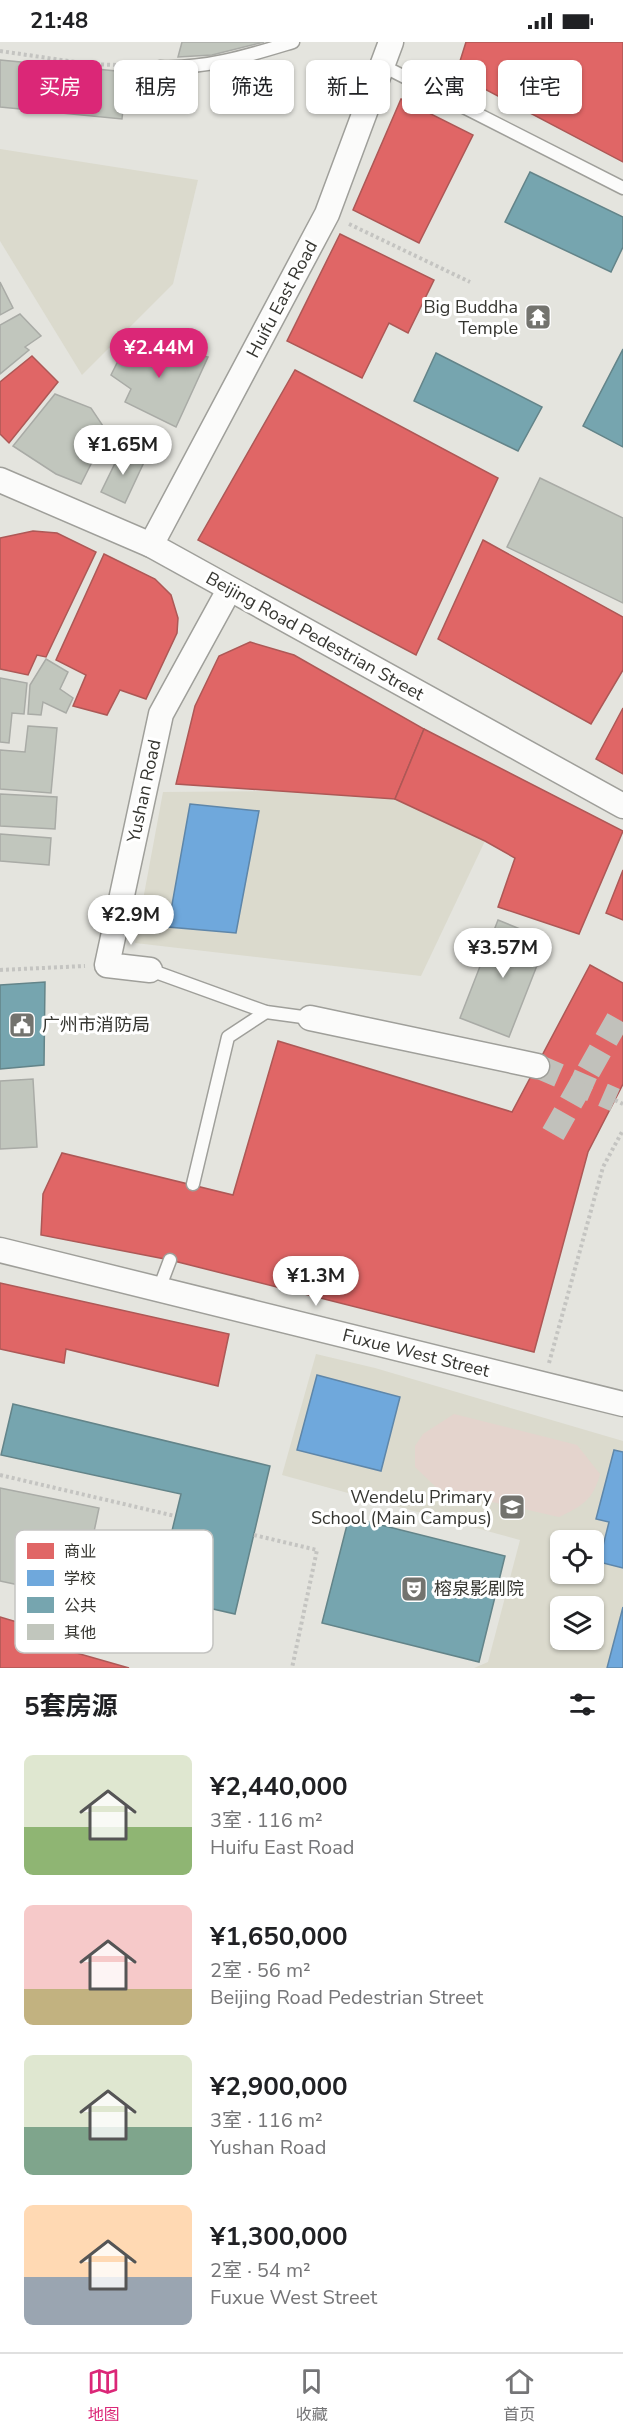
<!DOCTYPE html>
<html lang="zh">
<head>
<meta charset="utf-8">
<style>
	:root { --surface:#fff; --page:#f6f6f6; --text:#202124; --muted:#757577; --line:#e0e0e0; --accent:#db2777 }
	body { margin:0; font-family:"Nunito Sans","Noto Sans SC",sans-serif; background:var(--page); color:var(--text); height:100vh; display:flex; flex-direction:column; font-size:22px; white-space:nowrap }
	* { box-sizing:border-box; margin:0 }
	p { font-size:20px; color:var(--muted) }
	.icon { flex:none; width:33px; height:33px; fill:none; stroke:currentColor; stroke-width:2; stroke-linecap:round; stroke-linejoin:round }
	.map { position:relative; height:1626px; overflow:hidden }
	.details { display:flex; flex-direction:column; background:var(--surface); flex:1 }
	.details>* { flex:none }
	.guide { position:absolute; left:18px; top:18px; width:588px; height:54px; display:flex; gap:12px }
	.buttons { position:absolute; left:550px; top:1488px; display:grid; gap:12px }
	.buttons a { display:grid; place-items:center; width:54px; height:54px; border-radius:9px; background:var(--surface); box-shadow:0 2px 4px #0004; font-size:30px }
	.price { position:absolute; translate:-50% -51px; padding:0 14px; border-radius:21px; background:#fff; color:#222; font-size:20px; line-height:39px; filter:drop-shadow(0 2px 3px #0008) }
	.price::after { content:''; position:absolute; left:50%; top:36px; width:18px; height:14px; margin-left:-9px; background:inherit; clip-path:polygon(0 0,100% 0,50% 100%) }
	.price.current { background:var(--accent); color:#fff }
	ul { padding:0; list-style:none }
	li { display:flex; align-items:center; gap:18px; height:150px; padding:0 24px }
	li span { display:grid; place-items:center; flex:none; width:168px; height:120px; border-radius:9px; color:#555 }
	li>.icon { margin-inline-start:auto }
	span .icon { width:72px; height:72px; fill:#fffc; stroke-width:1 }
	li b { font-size:26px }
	h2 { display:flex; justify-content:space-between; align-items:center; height:72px; padding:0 24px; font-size:26px }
	.chip { padding:0 21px; border-radius:9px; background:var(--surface); box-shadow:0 2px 4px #0004; font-size:21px; line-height:54px }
	.chip.current { background:var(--accent); color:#fff }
	.status { display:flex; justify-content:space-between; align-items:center; height:42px; padding:0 30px; background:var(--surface); direction:ltr }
	.status svg { height:16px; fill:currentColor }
	.menu { display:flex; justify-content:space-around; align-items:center; height:84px; border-top:2px solid var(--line); background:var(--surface); font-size:16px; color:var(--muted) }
	.menu a { display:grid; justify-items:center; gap:3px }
	.menu .current { color:var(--accent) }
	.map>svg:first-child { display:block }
</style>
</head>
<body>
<div class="status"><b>21:48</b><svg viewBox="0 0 49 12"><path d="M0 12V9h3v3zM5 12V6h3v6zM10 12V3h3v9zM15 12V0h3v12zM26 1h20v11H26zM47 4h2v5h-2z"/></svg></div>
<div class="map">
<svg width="623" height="1626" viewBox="0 0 623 1626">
	<rect width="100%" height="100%" fill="#e4e4de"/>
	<!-- built -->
	<g fill="#dbdacd" fill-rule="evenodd">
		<polygon points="0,107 198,138 173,242 82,333 0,199"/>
		<polygon points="278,749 395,757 485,799 421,934 135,901 163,750"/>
		<path d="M316,1312L375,1326L623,1399V1626H474L488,1620L520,1498L282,1433ZM561,1498H594V1532H561ZM561,1564H594V1598H561Z"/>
	</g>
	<!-- green -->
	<path fill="#e4d4cd" d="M454,1372L577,1403L600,1432C593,1458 582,1464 559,1475L439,1448L415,1425V1404L423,1392Z"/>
	<!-- shops -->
	<g fill="#e06666" stroke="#ad5856" stroke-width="1.5">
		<polygon points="466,0 623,0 623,120 456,32"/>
		<polygon points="401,57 473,93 419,201 353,168"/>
		<polygon points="340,192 434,238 408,291 389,281 362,336 287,299"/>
		<polygon points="32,314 58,340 9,401 0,392 0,340"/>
		<polygon points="295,328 498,436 416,613 198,498"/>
		<polygon points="33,489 57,491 96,510 46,615 37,613 28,633 0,627 0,496"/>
		<polygon points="483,498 623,575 623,628 591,682 438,597"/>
		<polygon points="104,512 155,537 171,553 178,576 177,591 146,657 120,648 107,673 73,664 86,633 56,618"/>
		<polygon points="250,600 294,613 424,687 395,757 176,742 195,664 219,614"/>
		<polygon points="623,666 623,732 596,717"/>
		<polygon points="424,687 623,789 579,892 498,865 515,816 485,799 395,757"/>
		<polygon points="623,828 623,878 606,871"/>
		<polygon points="590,923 623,941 623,1042 588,1110 534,1310 170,1218 41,1193 43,1152 62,1111 233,1153 278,999 512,1070"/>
		<polygon points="0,1241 229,1292 218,1344 66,1307 64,1321 0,1307"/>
		<polygon points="0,1575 27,1583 24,1596 129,1626 0,1626"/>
	</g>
	<!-- schools -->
	<g fill="#6fa8dc" stroke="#5e86a9" stroke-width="1.5">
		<polygon points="190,762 259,769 236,891 168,885"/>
		<polygon points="317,1333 400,1355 381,1429 297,1408"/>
		<polygon points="614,1408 623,1410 623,1526 599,1520 609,1480 596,1477"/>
		<polygon points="623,1565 623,1626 607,1626"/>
	</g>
	<!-- public -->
	<g fill="#76a5af" stroke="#638489" stroke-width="1.5">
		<polygon points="530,130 623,175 623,205 611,230 505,180"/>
		<polygon points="623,307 623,405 583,384"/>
		<polygon points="436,311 542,365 518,409 414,359"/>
		<polygon points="45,940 44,1023 0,1027 0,943"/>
		<polygon points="13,1362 270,1424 235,1572 156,1554 181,1452 1,1413"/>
		<polygon points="349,1475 505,1514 479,1620 322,1581"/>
	</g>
	<!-- building -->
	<g fill="#c1c6bd" stroke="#a9aba6" stroke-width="1.5">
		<polygon points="182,0 264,0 212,13 178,15"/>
		<polygon points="0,18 127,30 122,77 0,65"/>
		<polygon points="0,240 13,266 0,273"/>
		<polygon points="20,272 41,294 25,305 29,308 0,332 0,283"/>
		<polygon points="128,299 208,315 176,385 125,360 131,347 111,333"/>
		<polygon points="55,352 91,366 107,390 81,442 56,432 13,404"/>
		<polygon points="122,407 145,418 125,461 101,450"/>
		<polygon points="540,436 623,476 623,561 507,505"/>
		<polygon points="46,617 68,630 60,647 73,656 66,671 43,660 41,673 28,672 30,643"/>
		<polygon points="0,636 27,641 24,672 12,671 9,701 0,700"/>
		<polygon points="28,684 57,686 51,751 0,747 0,708 25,710"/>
		<polygon points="0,752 57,755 55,787 0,784"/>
		<polygon points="0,792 51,796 49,823 0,819"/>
		<polygon points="498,878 547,898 509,995 460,976"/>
		<polygon points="33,1037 37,1105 0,1107 0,1039"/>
		<polygon points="0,1446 99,1466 80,1556 0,1539"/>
	</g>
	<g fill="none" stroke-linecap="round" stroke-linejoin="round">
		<!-- street-tunnel -->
		<g stroke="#c1c1bb" stroke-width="24" stroke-dasharray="24 12" stroke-linecap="butt">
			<polyline points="537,1024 615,1058"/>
			<polyline points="553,1092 623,968"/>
		</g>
		<defs>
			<g id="lane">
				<polyline points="383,24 623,146"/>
				<path d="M160,25C207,27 250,13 293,0"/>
				<polyline points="150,928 266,970 310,976"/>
				<polyline points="193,1142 228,995 266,970"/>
				<polyline points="159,1247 170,1218"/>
			</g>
			<g id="street">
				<polyline points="0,438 151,503 623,764"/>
				<polyline points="151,503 327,172 391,0"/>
				<polyline points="150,928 107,923 161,672 229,548"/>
				<polyline points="310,976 537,1024"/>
				<polyline points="0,1208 623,1362"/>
			</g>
		</defs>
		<!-- lane casing -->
		<use href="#lane" stroke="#9f9f9a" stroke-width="15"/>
		<!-- street casing -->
		<use href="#street" stroke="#9f9f9a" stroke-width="27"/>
		<!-- path -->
		<g stroke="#c4c4c1" stroke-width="4" stroke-dasharray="3 3" stroke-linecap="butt">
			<polyline points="0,9 89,22 145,24"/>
			<polyline points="349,182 470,240"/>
			<polyline points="0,928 85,924"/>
			<polyline points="615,1058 623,1062"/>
			<polyline points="549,1321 603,1125 623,1088"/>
			<polyline points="0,1433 175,1474"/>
			<polyline points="254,1493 317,1508 292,1626"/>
		</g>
		<!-- lane -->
		<use href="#lane" stroke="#fbfbfa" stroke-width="12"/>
		<!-- street -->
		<use href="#street" stroke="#fbfbfa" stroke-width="24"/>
	</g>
	<!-- icons -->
	<defs>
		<symbol id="temple-square" viewBox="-11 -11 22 22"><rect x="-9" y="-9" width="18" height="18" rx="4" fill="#73736e" stroke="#fff"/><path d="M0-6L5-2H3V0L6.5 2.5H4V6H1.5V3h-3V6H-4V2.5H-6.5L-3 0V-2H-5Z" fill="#fff"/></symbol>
		<symbol id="civic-square" viewBox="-11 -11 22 22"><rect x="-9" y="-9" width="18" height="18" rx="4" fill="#73736e" stroke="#fff"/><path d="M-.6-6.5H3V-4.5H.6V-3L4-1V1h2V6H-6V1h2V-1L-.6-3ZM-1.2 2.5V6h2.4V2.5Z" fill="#fff"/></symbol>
		<symbol id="school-square" viewBox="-11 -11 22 22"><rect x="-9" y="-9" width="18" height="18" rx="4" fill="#73736e" stroke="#fff"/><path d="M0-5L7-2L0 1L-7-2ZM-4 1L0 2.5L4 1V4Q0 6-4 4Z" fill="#fff"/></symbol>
		<symbol id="theatre-square" viewBox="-11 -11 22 22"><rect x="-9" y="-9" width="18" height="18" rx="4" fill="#73736e" stroke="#fff"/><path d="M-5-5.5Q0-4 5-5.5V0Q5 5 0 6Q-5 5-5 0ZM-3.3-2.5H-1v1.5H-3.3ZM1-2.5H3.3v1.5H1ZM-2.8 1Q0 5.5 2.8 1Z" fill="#fff"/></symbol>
	</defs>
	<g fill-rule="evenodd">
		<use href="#temple-square" x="523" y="260" width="30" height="30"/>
		<use href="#civic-square" x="7" y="968" width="30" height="30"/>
		<use href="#school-square" x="497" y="1450" width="30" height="30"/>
		<use href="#theatre-square" x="399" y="1532" width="30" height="30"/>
	</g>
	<g text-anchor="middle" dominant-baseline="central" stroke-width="6" stroke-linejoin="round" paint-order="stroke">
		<!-- street labels -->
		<g font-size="18" fill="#363631" stroke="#fff">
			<text transform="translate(282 257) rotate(-62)">Huifu East Road</text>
			<text transform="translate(315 594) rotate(29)">Beijing Road Pedestrian Street</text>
			<text transform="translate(144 749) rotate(-78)">Yushan Road</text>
			<text transform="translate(416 1311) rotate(14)">Fuxue West Street</text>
		</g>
		<!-- poi labels -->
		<g font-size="18" fill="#363631" stroke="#fff" text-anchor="end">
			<text x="518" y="265">Big Buddha<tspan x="518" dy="21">Temple</tspan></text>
			<text x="42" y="983" text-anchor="start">广州市消防局</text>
			<text x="492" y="1455">Wendelu Primary<tspan x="492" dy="21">School (Main Campus)</tspan></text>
			<text x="434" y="1547" text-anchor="start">榕泉影剧院</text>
		</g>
	</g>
	<!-- legend -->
	<rect x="15" y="1488" width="198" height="123" rx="9" fill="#fff" stroke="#c3c3c1" stroke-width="1.5"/>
	<rect x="27" y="1501" width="27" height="16" fill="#e06666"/>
	<rect x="27" y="1528" width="27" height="16" fill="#6fa8dc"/>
	<rect x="27" y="1555" width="27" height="16" fill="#76a5af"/>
	<rect x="27" y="1582" width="27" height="16" fill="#c1c6bd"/>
	<g font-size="16" fill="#363631">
		<text x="64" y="1515">商业</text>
		<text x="64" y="1542">学校</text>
		<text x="64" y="1569">公共</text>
		<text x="64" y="1596">其他</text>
	</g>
</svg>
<div class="buttons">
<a><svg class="icon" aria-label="locate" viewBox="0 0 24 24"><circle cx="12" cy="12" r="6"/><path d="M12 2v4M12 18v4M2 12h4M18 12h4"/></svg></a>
<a><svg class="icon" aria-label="layers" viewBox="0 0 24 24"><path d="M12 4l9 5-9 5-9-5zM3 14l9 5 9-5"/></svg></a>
</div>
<b class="price current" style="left:159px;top:337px">¥2.44M</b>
<b class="price" style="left:123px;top:434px">¥1.65M</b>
<b class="price" style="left:131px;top:904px">¥2.9M</b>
<b class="price" style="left:503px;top:937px">¥3.57M</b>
<b class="price" style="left:316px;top:1265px">¥1.3M</b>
<div class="guide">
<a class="chip current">买房</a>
<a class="chip">租房</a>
<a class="chip">筛选</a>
<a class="chip">新上</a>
<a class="chip">公寓</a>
<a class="chip">住宅</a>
</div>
</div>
<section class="details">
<h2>5套房源<svg class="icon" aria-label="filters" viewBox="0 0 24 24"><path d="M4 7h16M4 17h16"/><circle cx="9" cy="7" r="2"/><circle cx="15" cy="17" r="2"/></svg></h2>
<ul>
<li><span style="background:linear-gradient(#dfe7d0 60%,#8fb573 0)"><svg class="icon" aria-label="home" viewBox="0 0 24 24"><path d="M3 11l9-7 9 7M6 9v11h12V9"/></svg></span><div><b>¥2,440,000</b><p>3室 · 116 m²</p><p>Huifu East Road</p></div></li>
<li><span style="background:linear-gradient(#f6c9c9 70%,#c2b280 0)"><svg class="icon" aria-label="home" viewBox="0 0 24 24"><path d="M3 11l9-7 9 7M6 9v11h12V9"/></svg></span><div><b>¥1,650,000</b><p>2室 · 56 m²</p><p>Beijing Road Pedestrian Street</p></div></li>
<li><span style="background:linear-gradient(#dfe7d0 60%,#7fa58c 0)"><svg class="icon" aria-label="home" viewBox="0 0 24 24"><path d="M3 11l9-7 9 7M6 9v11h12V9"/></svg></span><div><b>¥2,900,000</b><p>3室 · 116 m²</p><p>Yushan Road</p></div></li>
<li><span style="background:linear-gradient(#ffd9b3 60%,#9aa5b1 0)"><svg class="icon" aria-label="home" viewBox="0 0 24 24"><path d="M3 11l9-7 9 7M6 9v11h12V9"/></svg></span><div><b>¥1,300,000</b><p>2室 · 54 m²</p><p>Fuxue West Street</p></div></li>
</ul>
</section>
<nav class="menu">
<a class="current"><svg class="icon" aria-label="map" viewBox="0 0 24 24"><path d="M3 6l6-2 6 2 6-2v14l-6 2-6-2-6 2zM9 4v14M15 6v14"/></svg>地图</a>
<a><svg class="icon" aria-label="saved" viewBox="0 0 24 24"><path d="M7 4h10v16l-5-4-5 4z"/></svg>收藏</a>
<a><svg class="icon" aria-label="home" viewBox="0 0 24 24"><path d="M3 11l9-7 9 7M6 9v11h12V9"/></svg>首页</a>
</nav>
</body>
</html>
